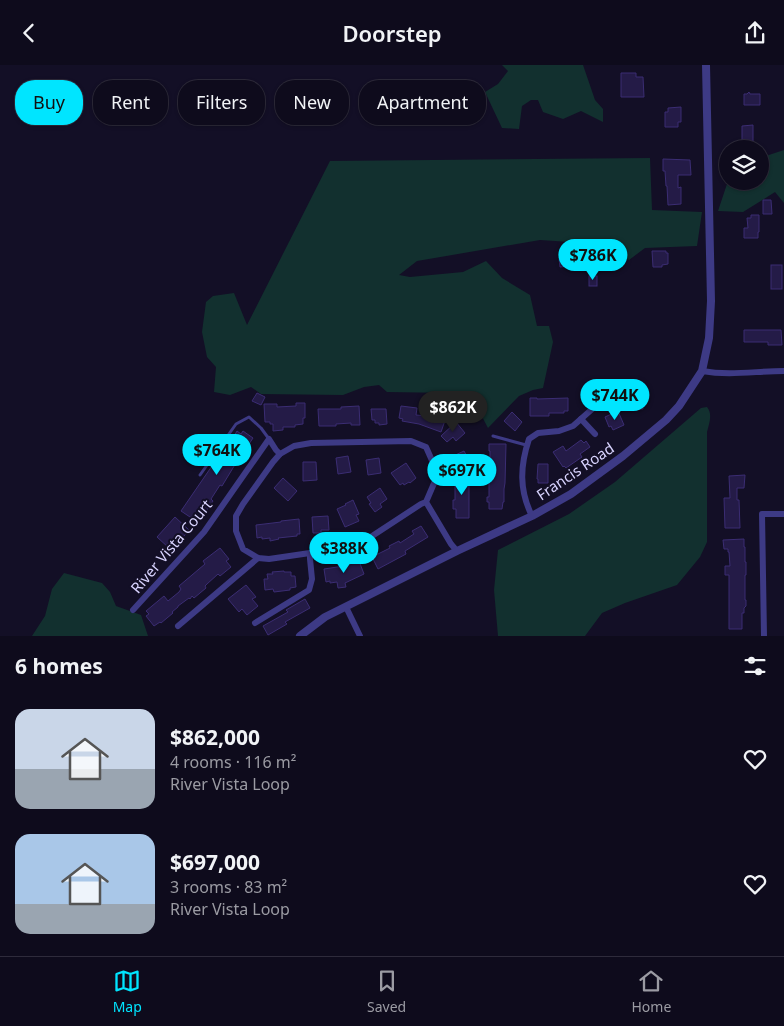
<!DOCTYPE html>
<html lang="en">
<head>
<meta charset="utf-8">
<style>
	:root { --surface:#0e0b1c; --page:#171425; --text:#f1f3f6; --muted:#9b9ba3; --line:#2e2b3b; --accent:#00e5ff }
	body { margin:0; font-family:"Noto Sans",sans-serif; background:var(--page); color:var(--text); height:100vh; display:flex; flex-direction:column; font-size:19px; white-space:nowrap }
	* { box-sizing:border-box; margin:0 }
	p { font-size:16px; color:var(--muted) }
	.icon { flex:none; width:28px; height:28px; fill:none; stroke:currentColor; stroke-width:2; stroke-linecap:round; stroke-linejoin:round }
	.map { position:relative; height:571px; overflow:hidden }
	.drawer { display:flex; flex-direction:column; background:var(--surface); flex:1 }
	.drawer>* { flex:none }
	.banner { position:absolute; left:15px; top:15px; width:500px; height:45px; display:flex; gap:10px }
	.controls { position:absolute; left:719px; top:75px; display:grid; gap:10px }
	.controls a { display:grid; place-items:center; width:50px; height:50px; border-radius:50%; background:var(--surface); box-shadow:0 1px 4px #0004,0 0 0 1px var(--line); font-size:25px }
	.price { position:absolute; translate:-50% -42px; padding:0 11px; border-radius:18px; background:var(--accent); color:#111; font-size:16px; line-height:32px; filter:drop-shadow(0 1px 2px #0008) }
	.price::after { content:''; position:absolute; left:50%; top:30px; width:15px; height:11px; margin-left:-8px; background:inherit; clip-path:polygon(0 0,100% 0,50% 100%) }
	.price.on { background:#222; color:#fff }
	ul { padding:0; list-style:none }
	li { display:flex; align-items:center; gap:15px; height:125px; padding:0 15px }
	li span { display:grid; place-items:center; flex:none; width:140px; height:100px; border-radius:15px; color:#555 }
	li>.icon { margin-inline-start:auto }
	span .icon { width:60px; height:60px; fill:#fffc; stroke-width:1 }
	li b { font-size:21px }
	h2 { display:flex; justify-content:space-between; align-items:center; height:60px; padding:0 15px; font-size:21px }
	.chip { padding:0 18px; border-radius:20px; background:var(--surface); box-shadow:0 1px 4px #0004,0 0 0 1px var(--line); font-size:18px; line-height:45px }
	.chip.on { background:var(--accent); color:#111 }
	header { display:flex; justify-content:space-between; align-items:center; height:65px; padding:0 15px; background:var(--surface); font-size:22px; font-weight:600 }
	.tabs { display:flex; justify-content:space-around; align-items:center; height:70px; border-top:1px solid var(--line); background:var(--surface); font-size:14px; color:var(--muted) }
	.tabs a { display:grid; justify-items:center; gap:2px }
	.tabs .on { color:var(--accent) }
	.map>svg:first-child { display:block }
</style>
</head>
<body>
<header><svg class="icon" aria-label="back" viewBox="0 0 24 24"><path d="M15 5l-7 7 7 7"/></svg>Doorstep<svg class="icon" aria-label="share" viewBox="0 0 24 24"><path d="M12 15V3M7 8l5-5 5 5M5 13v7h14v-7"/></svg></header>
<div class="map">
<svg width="784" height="571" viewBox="0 0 784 571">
	<rect width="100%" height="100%" fill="#130f26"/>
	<!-- green -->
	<g fill="#12302f">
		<polygon points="502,0 583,0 595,35 603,44 603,57 581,46 563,54 543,47 538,35 531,35 522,41 519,64 502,63 485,27 498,19 508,6"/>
		<polygon points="784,85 784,138 775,127 743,147 718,146 728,116 760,116 760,93"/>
		<polygon points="650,93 652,145 702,147 697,181 645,183 629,195 570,177 540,175 417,196 399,210 410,212 463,207 486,196 502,213 530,230 537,261 549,261 553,277 543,323 533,325 519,331 488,363 478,344 452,328 387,327 379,320 364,322 343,330 261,329 251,322 230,330 214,327 216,302 207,292 202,267 206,237 213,231 234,228 247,260 330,96"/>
		<path d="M707,342C713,349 709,359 707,367V477L700,492L677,520L625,538L602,548L585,571H498L494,525L498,485L569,449L615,417L701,343Z"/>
		<polygon points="64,508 102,518 110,527 116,541 141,550 148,571 32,571 45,551 52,524"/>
	</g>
	<!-- building -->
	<g fill="#241b47" stroke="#3b2d73">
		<polygon points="621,8 636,8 636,12 643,12 644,32 621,32"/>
		<polygon points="749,27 750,29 760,29 760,40 744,40 744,29 747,29"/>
		<polygon points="681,42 681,57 678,57 678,62 665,62 665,47 668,47 668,43"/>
		<polygon points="753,60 753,83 742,83 742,61"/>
		<polygon points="663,94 690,95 691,110 678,110 678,123 681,122 681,139 668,140 667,121 666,121 665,106 663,106"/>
		<polygon points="763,135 771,135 772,149 763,149"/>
		<polygon points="751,150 759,150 759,167 758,167 758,173 744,173 744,163 748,163 747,153 751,153"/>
		<polygon points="652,186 666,186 666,188 668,188 668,199 662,200 662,202 653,202"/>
		<polygon points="585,191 585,200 560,202 559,194 576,193 576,192"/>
		<rect x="771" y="200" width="11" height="24"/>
		<rect x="589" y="211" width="8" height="10"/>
		<polygon points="744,265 781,265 782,280 768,280 768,277 744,277"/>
		<polygon points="625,326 642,326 643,344 625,344"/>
		<polygon points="257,328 265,332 261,340 252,336"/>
		<polygon points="530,333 537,333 537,334 568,333 568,346 564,346 564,348 549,348 549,351 530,351"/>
		<polygon points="296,338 305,338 305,353 303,353 303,359 295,360 295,362 283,362 283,365 273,366 273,359 270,359 270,357 265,357 264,339 277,339 277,342 296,341"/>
		<polygon points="359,341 360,360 351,360 351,358 336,359 336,361 319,361 318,344 341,344 341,342"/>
		<polygon points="401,341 417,343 416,350 427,351 430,343 439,346 440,344 448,347 441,367 419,359 402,356 403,354 399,353"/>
		<polygon points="371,344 386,344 387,359 379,360 379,358 375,358 375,355 372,355"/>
		<polygon points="618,346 624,360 613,365 611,361 609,362 605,352"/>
		<polygon points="512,347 522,357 515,366 504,356"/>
		<polygon points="456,357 465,368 456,376 453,372 447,377 441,371"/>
		<polygon points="237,366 241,369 243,366 253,373 249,379 250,380 241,393 239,393 222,421 220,420 211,434 213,436 200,455 197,454 196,456 181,446 214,398 215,398 219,394 232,372 233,373"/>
		<polygon points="581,375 584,378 586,376 590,382 580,389 582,392 566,403 564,401 563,402 553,387 563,381 566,386"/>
		<polygon points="489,379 506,379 505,418 504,424 504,437 503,437 502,444 489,444 489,437 487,437 487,432 489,432 489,413 488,413 488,406 490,406 490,386 489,386"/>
		<polygon points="464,386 471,399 458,405 451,392"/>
		<polygon points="348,391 351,407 338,409 336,393"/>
		<polygon points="379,393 381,408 368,410 366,395"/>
		<polygon points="303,397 316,397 317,415 303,416"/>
		<polygon points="406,398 416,413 410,418 409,417 404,420 403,418 400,420 391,408"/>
		<polygon points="538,399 548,399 548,418 538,418 538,414 537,414"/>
		<polygon points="453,410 469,410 469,453 456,453 456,444 453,444 453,435 455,435 455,418 453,418"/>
		<polygon points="745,410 744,423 737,423 737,435 739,435 740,463 725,463 724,433 730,433 729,411"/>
		<polygon points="283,413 297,426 288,436 274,423"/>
		<polygon points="380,423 387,434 380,439 382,442 375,447 369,439 371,438 367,432"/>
		<polygon points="353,435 359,449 356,450 359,456 345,462 337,444 346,440 345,439"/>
		<polygon points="328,451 329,465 321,465 321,468 313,468 312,452"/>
		<polygon points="175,452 189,465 174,483 171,480 169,483 157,472"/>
		<polygon points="299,454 300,469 297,469 297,471 278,473 279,474 270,476 270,473 262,474 262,472 257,473 256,460 281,457 281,456"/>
		<polygon points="421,461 428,472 405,486 406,489 378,504 372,492 390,483 389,481 399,476 400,478 414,469 412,466"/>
		<polygon points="744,474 744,482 745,482 745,497 746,497 746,510 745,510 745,535 746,535 746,541 744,543 744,548 742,548 742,564 729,564 729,510 725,510 725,501 730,501 729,487 728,487 728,484 724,484 723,475"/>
		<polygon points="220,483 229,494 226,496 231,502 220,511 218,509 207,519 205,521 206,523 194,533 192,531 190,534 189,533 178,541 178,542 172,547 173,548 161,558 160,557 154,561 146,551 149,549 146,546 164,531 168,536 179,527 181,524 179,521 205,499 203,496"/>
		<polygon points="359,496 364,509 345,518 346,522 338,523 337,517 330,518 330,516 326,517 324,504 344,501"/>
		<polygon points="284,506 284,507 291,507 291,511 295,511 296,522 290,523 290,525 274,527 273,524 265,525 264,514 268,514 267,509 273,509 272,507"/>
		<polygon points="246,520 256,532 252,534 258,541 247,550 242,544 239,547 228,534"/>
		<polygon points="305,534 310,543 285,557 287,559 268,570 263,561 288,547 286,545"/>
	</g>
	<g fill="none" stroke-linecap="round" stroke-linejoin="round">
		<!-- service -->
		<g stroke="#3d3a85" stroke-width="3">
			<polyline points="493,371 526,380"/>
			<polyline points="200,410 236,359 249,352 261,363 269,374"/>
		</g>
		<!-- minor -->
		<g stroke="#3d3a85" stroke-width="6">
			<path d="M702,306C730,311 756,306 784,306"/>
			<polyline points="581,354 595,369"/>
			<polyline points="426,437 421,439 363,477 344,483 269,494 258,493 243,484 236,466 236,451 243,439 273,397 280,389 294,381 311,378 411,376 426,382 434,400 435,416 426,437 451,479 457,486"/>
			<path d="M532,451C519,425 520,401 529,374L538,368L559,366L573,361L599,338"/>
			<polyline points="346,542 360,571"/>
			<polyline points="133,545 204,467 269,374 276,385 280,389"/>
			<polyline points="255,558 309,525 312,514 310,494 310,489"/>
			<polyline points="178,561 258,493"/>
			<polyline points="764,571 762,449 784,449"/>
		</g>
		<!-- tertiary -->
		<polyline stroke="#3d3a85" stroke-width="8" points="300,571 325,552 457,486 532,451 571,429 623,391 666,355 679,341 702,306 709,273 711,236 706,0"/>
	</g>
	<g text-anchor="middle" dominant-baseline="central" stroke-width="4" stroke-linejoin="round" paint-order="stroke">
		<!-- street labels -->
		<g font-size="15" fill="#d9d4ff" stroke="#130f26">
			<text transform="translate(575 406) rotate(-34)">Francis Road</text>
			<text transform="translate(171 481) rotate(-50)">River Vista Court</text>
		</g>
	</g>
</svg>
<div class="controls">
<a><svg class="icon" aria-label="layers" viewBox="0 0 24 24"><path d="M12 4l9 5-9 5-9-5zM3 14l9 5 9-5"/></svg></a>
</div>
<b class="price" style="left:593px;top:216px">$786K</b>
<b class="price" style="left:615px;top:356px">$744K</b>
<b class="price on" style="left:453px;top:368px">$862K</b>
<b class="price" style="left:217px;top:411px">$764K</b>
<b class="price" style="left:462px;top:431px">$697K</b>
<b class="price" style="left:344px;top:509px">$388K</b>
<div class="banner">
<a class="chip on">Buy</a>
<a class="chip">Rent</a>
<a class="chip">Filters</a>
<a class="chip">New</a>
<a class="chip">Apartment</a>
</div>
</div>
<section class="drawer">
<h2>6 homes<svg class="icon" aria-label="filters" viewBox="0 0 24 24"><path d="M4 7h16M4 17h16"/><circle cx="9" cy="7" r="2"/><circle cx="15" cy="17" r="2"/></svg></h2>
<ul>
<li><span style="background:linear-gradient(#c9d6e8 60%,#9aa5b1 0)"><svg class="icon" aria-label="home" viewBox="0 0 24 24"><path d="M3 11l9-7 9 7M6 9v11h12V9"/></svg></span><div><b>$862,000</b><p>4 rooms · 116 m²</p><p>River Vista Loop</p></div><svg class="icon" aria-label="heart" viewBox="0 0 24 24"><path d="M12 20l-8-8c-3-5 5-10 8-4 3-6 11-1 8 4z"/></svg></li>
<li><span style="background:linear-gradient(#a9c7e8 70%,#9aa5b1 0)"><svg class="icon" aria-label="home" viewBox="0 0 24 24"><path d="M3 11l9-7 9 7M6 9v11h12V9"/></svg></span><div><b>$697,000</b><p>3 rooms · 83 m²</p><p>River Vista Loop</p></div><svg class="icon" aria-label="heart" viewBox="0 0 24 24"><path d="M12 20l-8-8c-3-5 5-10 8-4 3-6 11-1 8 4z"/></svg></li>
</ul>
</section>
<nav class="tabs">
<a class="on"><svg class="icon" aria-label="map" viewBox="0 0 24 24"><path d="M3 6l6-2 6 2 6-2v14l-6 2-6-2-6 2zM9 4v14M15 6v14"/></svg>Map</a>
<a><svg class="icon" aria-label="saved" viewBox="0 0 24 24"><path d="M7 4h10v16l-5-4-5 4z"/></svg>Saved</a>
<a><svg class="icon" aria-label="home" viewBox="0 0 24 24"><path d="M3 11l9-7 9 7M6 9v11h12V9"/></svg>Home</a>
</nav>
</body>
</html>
